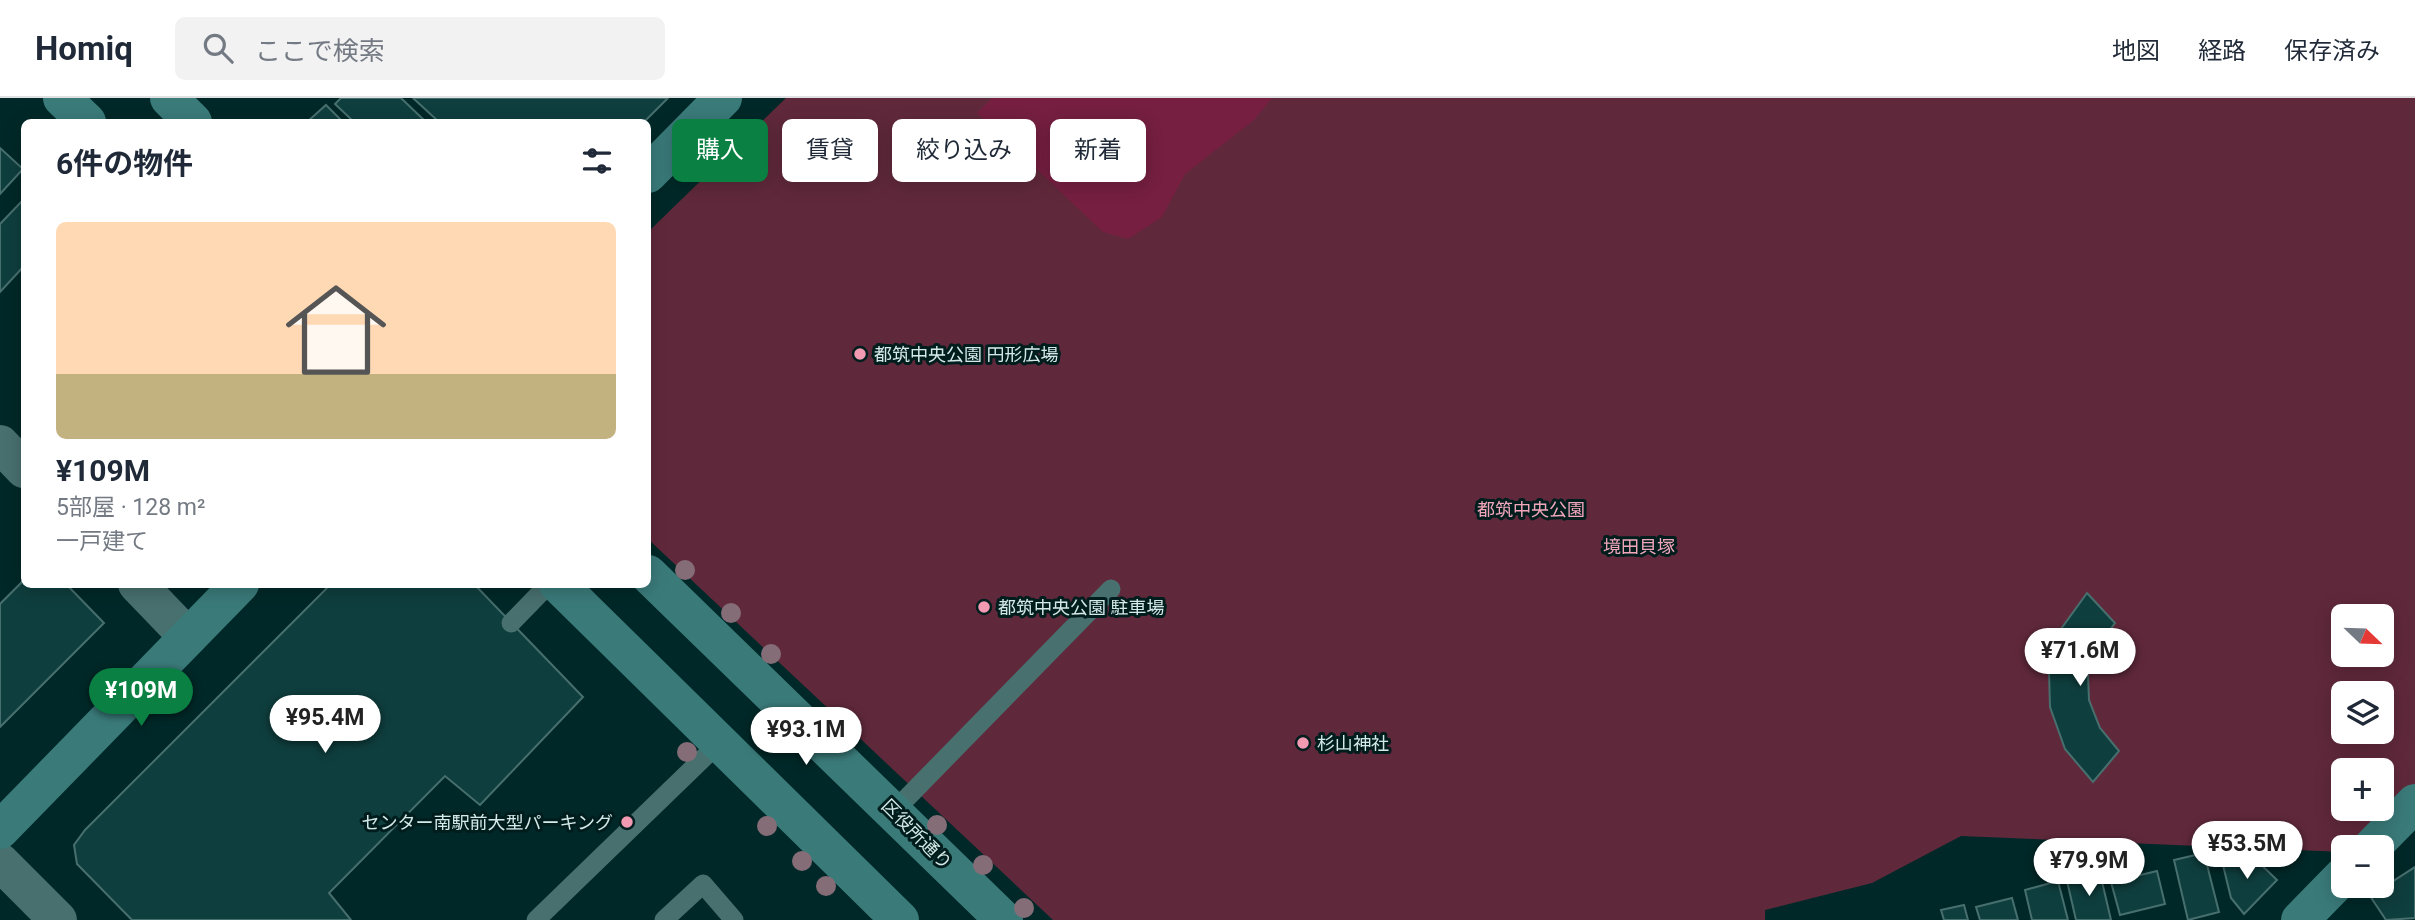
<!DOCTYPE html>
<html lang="ja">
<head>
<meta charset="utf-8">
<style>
	:root { --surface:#fff; --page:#f2f2f3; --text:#1f2937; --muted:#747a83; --line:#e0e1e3; --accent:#0b8043 }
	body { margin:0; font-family:Roboto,"Noto Sans JP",sans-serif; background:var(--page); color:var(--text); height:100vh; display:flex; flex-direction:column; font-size:26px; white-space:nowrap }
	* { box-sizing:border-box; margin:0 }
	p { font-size:23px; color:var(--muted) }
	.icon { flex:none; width:38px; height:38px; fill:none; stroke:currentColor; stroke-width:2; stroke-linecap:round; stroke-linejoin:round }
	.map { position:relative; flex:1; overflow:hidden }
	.details { position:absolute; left:21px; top:21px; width:630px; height:469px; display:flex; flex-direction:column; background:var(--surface); border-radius:10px; box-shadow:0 4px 18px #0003 }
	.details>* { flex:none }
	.top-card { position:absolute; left:672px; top:21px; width:665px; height:63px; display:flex; gap:14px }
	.needle { width:46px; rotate:113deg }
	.fabs { position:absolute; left:2331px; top:506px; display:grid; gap:14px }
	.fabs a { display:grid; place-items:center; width:63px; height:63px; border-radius:10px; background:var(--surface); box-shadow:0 4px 18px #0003; font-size:35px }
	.price { position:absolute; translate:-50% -60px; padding:0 16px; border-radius:24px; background:#fff; color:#222; font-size:23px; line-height:46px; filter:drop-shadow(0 2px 4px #0008) }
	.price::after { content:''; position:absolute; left:50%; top:42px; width:21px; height:16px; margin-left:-10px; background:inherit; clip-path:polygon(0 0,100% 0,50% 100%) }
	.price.on { background:var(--accent); color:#fff }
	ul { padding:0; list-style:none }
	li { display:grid; align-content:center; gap:14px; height:371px; padding:0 35px }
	li span { display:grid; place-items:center; height:217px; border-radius:10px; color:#555 }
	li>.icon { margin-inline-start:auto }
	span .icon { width:126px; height:126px; fill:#fffc; stroke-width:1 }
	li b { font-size:30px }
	h2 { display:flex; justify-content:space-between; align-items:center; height:84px; padding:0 35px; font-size:30px }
	.tag { padding:0 24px; border-radius:10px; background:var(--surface); box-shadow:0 4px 18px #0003; font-size:24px; line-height:63px }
	.tag.on { background:var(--accent); color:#fff }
	header { display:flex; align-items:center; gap:42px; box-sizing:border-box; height:98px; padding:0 35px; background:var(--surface); border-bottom:2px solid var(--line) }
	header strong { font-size:33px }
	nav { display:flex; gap:38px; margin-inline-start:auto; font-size:24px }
	.search { width:490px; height:63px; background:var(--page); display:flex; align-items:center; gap:18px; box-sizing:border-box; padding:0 24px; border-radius:10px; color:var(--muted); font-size:26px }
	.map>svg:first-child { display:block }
</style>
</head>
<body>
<header>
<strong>Homiq</strong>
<div class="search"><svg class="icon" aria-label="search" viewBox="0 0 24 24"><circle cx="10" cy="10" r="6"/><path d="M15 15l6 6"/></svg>ここで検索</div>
<nav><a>地図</a><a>経路</a><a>保存済み</a></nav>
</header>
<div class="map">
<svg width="2415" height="822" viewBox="0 0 2415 822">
	<rect width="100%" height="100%" fill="#002828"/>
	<!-- green -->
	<path fill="#60293b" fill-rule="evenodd" d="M786,0H2415V688L2351,749H2343V754L1961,738L1872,785L1765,812V822H1053L648,441V134ZM2343,518H2382V556H2343ZM2343,595H2382V634H2343ZM2343,672H2382V710H2343Z"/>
	<!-- water -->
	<polygon fill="#761f40" points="992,0 1272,0 1254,22 1185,76 1162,119 1128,141 1103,134 977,15"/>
	<!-- building -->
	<g fill="#0f3e3e" stroke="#476f6e" stroke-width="2">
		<polygon points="341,0 401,0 426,24 354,24 335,6"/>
		<polygon points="413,0 668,0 644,24 439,24"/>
		<polygon points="326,7 343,24 307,24"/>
		<polygon points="0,50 23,71 0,96"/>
		<polygon points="24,101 24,168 0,194 0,126"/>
		<polygon points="24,482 24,486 66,486 104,525 0,629 0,506"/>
		<polygon points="331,486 474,486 583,599 480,707 445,678 329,795 351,822 132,822 77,766 74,747 85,732"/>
		<polygon points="2087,495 2115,525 2097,549 2088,578 2089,602 2100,630 2119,653 2093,684 2065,651 2050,609 2049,573 2061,531"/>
		<polygon points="2204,755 2219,814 2188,822 2174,762"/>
		<polygon points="2251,757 2277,782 2244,816 2231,800 2222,763"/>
		<polygon points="2415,769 2415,820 2386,822 2370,798"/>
		<polygon points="2157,773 2165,806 2120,817 2111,784"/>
		<polygon points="2100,775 2111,822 2076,822 2067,783"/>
		<polygon points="2058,783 2068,822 2032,822 2025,792"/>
		<polygon points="2012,800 2018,822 1980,822 1976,809"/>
		<polygon points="1964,807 1968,822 1944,822 1941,812"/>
	</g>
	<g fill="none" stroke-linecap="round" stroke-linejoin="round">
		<!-- lane -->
		<g stroke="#48706f" stroke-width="19">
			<polyline points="511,525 549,486"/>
			<polyline points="894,713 1111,491"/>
			<polyline points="536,822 720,644"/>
			<polyline points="664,822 703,786 734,822"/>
		</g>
		<!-- street -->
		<g stroke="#48706f" stroke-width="38">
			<polyline points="0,346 24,371"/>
			<polyline points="137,486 188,539"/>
			<polyline points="0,764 58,822"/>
		</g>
		<!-- secondary -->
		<g stroke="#3a7b7a" stroke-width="38">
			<polyline points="62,0 87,24"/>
			<polyline points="169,0 193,24"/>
			<polyline points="648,76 723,0"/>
			<polyline points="648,476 1004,822"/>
			<polyline points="558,486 900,822"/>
			<polyline points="0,732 240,486"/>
			<polyline points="2372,749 2415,705"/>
			<polyline points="2300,822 2343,778"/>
		</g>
	</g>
	<!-- trees -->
	<g fill="#856d78">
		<circle cx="685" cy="472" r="10"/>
		<circle cx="731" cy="515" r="10"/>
		<circle cx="771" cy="556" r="10"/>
		<circle cx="687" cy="654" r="10"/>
		<circle cx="937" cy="727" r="10"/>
		<circle cx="767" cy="728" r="10"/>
		<circle cx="802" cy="763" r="10"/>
		<circle cx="983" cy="767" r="10"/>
		<circle cx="826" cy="788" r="10"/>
		<circle cx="1024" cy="810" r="10"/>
	</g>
	<!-- markers -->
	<g fill="#f19ab2" stroke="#001d1d" stroke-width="2.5">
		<circle cx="860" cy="256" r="7"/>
		<circle cx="984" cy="509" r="7"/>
		<circle cx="1303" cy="645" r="7"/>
		<circle cx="627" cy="724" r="7"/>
	</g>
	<g text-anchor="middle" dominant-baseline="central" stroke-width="6" stroke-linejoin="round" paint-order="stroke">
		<!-- poi labels -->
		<g font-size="18" fill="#d4e9e8" stroke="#001d1d" text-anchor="start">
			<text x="874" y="256">都筑中央公園 円形広場</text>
			<text x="998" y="509">都筑中央公園 駐車場</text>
			<text x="1317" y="645">杉山神社</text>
			<text x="613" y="724" text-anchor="end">センター南駅前大型パーキング</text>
		</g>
		<!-- park labels -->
		<g font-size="18" fill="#f1a6ba" stroke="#001d1d">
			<text x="1531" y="411">都筑中央公園</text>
			<text x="1639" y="448">境田貝塚</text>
		</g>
		<!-- street labels -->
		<g font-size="18" fill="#d4e9e8" stroke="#001d1d">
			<text transform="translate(917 736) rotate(45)">区役所通り</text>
		</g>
	</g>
</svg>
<div class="fabs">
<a><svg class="needle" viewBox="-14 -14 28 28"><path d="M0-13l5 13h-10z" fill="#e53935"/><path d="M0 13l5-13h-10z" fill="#747a83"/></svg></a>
<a><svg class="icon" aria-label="layers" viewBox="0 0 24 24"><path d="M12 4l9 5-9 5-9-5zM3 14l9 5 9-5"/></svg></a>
<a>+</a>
<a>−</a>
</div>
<b class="price" style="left:2080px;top:590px">¥71.6M</b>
<b class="price on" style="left:141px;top:630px">¥109M</b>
<b class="price" style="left:325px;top:657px">¥95.4M</b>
<b class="price" style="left:806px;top:669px">¥93.1M</b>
<b class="price" style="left:2247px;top:783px">¥53.5M</b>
<b class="price" style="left:2089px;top:800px">¥79.9M</b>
<div class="top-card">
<a class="tag on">購入</a>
<a class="tag">賃貸</a>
<a class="tag">絞り込み</a>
<a class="tag">新着</a>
</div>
<section class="details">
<h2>6件の物件<svg class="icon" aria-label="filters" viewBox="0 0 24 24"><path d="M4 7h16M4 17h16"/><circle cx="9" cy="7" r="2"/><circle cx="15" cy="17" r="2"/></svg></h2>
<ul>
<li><span style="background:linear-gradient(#ffd9b3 70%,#c2b280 0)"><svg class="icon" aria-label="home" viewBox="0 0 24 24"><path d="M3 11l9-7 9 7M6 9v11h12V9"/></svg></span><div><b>¥109M</b><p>5部屋 · 128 m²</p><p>一戸建て</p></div></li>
</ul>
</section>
</div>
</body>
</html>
